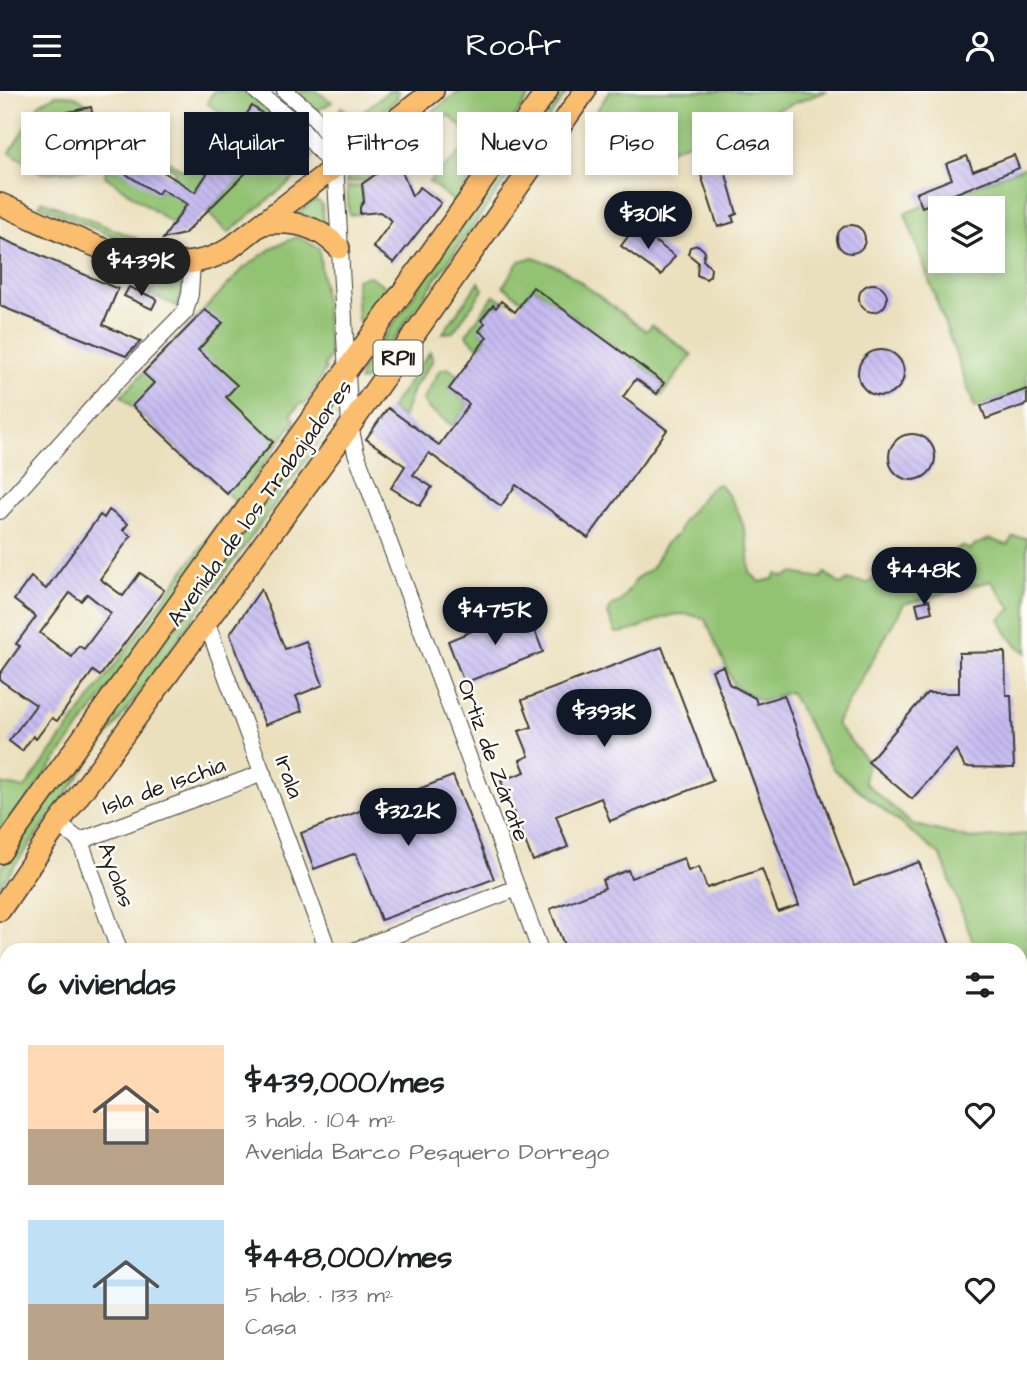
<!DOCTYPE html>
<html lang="es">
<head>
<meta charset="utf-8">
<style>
	:root { --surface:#fff; --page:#f6f6f6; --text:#202124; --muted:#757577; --accent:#111827 }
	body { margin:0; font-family:"Architects Daughter",sans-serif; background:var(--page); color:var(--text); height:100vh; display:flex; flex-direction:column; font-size:26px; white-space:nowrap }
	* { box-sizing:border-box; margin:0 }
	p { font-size:23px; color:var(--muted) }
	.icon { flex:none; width:38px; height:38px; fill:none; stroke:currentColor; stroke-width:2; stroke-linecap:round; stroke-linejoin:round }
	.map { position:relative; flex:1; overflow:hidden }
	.drawer { position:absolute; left:0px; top:852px; width:1027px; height:450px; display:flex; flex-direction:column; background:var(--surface); border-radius:21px 21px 0 0; box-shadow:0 4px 10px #0003 }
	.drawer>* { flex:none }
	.guide { position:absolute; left:21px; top:21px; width:985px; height:63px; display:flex; gap:14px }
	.controls { position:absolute; left:928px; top:105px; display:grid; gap:14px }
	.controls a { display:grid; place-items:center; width:77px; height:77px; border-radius:0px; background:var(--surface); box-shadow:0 4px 10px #0003; font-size:35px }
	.price { position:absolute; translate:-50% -60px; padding:0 16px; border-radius:24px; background:var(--accent); color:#fff; font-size:23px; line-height:46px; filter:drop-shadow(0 2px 4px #0008) }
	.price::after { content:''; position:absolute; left:50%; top:42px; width:21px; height:16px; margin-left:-10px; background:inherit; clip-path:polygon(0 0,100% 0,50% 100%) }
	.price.on { background:#222; color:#fff }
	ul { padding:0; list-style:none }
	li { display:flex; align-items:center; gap:21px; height:175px; padding:0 28px }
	li span { display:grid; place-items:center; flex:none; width:196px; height:140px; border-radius:0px; color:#555 }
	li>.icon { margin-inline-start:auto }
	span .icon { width:84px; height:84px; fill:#fffc; stroke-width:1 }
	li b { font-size:30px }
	h2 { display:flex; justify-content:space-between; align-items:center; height:84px; padding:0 28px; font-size:30px }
	.tag { padding:0 24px; border-radius:0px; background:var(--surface); box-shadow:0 4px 10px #0003; font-size:24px; line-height:63px }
	.tag.on { background:var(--accent); color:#fff }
	header { display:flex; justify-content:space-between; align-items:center; height:91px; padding:0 28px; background:var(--accent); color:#fff; font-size:32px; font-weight:600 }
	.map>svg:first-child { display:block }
</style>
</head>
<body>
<header><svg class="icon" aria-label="menu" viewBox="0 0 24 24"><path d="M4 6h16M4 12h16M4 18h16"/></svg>Roofr<svg class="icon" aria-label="person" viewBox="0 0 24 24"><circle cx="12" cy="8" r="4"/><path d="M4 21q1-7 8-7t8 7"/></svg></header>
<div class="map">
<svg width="1027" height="1301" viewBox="0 0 1027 1301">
	<defs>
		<pattern id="building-back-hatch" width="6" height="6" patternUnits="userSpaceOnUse" patternTransform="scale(1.75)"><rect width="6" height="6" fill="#c5bbf1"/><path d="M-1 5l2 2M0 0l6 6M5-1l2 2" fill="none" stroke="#a9a0ce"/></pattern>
	</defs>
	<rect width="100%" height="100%" fill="#fdfcf7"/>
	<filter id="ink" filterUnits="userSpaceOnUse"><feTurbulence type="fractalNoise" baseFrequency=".0143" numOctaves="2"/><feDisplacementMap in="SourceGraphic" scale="14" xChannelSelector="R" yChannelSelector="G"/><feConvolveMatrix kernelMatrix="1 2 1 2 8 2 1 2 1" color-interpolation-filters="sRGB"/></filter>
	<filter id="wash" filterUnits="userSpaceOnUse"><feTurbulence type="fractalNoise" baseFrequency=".00686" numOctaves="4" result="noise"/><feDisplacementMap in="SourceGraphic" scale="28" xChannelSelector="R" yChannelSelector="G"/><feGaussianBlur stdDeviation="1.57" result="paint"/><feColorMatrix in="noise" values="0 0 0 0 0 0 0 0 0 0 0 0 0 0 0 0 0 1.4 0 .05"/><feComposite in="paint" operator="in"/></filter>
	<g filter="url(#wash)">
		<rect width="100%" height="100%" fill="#ebe0be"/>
		<!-- green -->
		<g fill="#92c372" stroke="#577047" stroke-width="2" fill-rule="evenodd">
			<polygon points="214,0 245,0 292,36 313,64 307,77 228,142 207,121 286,40 252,15 173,133 105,85 106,78 115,80 119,68 158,103 161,98 172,104 172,87 176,80 140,57 141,54 185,80 223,23 207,12"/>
			<polygon points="295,0 316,0 332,11 317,20"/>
			<polygon points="389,0 398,0 397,8 363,35 345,43 336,40 335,32 341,16 356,26"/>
			<polygon points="460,0 533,0 455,111 429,91 474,49 449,24 431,36 405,41"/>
			<polygon points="557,0 568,0 365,289 359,290 361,279"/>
			<polygon points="610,0 827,0 616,79 595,22"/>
			<polygon points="56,4 75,5 93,16 98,39 87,79 42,82 10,61 39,13"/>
			<polygon points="421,46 429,60 415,71 407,49"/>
			<polygon points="394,49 399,66 367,89 346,92 349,82"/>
			<path d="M1027,75V298L975,317L905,122ZM940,117H992V170H940Z"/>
			<polygon points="361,95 363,111 360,123 349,124 347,96"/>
			<polygon points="42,110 138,148 140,152 124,150 39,114"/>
			<polygon points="318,110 322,114 324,136 295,125 312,111"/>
			<polygon points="297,146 319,157 330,266 324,275 326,278 305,314 301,312 291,323 295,330 237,411 242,416 0,745 0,693 25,697 235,410 121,305 244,177 275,155"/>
			<polygon points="533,166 561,177 646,240 652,234 692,264 661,305 657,303 664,292 533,196 523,210 503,195 519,170"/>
			<polygon points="370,185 392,200 363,235 358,229 356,188"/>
			<polygon points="479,191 483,199 453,241 443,242"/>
			<polygon points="155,192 185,194 177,215 149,203"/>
			<polygon points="494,204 506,211 500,211 480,240 487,246 479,257 466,244"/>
			<polygon points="430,261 433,269 413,298 403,327 390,318"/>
			<polygon points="448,277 459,284 449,298 469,313 453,335 429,318 423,309 439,280"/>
			<polygon points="335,316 339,324 0,795 0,779 25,741"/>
			<path d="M719,393C743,418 749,448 750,482L760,491L773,488L776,483L785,486L792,482L821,487L825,482L841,494L848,489L868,492L879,483L893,484L898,478L910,480L924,470L929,461L939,468L962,455L971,459L974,454L990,448L1007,454L1013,446L1027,447V562C1013,553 1007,543 1000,528L1012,518L991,490L904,513L836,633L868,671L864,691L912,733L971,748L1027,743V1017L1020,1002V859H976L941,765L834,679L790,601L761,610L734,594L705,528C666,512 649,541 616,542L608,523L612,514L620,511L638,486L651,478L666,452L678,443L682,431L710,397Z"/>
		</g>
		<g id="blocks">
			<!-- building -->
			<g fill="url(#building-back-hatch)" fill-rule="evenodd">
				<polygon points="252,15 286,40 283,45 184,143 163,148 187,113 161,98 158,103 116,77 115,80 106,78 114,51 124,54 129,34 145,38 140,56 152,64 148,71 195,101"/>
				<polygon points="91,16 96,41 46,50 41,27"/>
				<polygon points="1014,64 1019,77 922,116 916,102 952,88 946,73 967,65 973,80"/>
				<polygon points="397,68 412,105 420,96 441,112 394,172 373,156 392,130 380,121 360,123 360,116 364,110 362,93"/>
				<polygon points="722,69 737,123 732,125 734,131 718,136 699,78"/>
				<circle cx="851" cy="148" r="14"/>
				<polygon points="635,136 675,165 661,184 621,155"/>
				<polygon points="0,147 118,198 103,234 141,250 126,265 0,215"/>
				<polygon points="698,154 705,160 703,169 711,177 710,185 706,188 697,184 698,171 688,163 690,156"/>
				<circle cx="873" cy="207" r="14"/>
				<polygon points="129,196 157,208 152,218 124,205"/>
				<polygon points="533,196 664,292 657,303 636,288 623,306 667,339 588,447 516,394 501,415 429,362 413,384 432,396 420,415 391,397 405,375 366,348 388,317 439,354 469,313 449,298 487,246 479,240 485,232 481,229 493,214 496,217 501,210 515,221"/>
				<polygon points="205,219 223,232 198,259 237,294 226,306 273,351 227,403 132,315 154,292 143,282"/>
				<circle cx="881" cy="282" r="23"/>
				<polygon points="1027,298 1027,313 986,328 981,315"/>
				<circle cx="912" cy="366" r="23"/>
				<path d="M109,419L128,433L123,439L131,445L100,488L123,505L140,482L164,499L100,585L93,580L57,630L52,627L36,648L33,645L22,660L9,650L36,614L0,589V583L20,555L16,553L36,526L14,509L31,486L46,498L100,424L104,427ZM70,502L81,510L87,503L111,522L84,558L79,555L72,566L40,542Z"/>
				<polygon points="261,498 285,558 306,550 323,594 296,605 302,620 265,634 230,543"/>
				<polygon points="929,509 932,521 919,524 916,512"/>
				<polygon points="528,521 543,561 464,592 448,550 503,527 505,530"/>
				<polygon points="662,556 713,690 610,730 601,707 556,725 568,756 533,770 501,690 525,681 520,669 529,665 519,640 532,636 522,609"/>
				<polygon points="1005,561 1006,604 1011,604 1014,677 965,676 956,659 912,708 868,671 927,602 959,602 959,562"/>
				<polygon points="723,575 729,593 755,607 757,613 784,604 854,794 919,771 952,859 566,859 550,818 605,797 602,789 628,779 631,787 684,767 688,780 699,776 707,797 762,778 778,821 799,814 712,579"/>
				<polygon points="453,685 494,788 381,829 356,762 314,778 301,742"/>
			</g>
		</g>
	</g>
	<g filter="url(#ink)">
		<use href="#blocks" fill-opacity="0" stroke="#3b3934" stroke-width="2"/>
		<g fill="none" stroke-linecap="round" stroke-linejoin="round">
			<defs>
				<g id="minor">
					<polyline points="256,0 298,34 333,76"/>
					<polyline points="285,0 313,24 334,53 350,335 356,362 540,859"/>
					<polyline points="0,420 112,295 185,221 190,203 192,173"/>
					<polyline points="206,530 328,859"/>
					<polyline points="58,733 80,750 119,859"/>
					<polyline points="80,750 263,682"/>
					<polyline points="356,859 517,797"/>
					<polyline points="0,1109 7,1128"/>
					<polyline points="0,1204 7,1202"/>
					<polyline points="1020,1242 1027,1239"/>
					<polyline points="69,1295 72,1301"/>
					<polyline points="283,1295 285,1301"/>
					<polyline points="489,1295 491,1301"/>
					<polyline points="701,1295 704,1301"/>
					<polyline points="909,1295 912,1301"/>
					<polyline points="299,1301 315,1295"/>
					<polyline points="863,1301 879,1295"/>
				</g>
				<g id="major">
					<path d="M0,113C65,140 162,200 229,158L433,0"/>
					<path d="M262,133C293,129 317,134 339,157"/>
					<polyline points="0,762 547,0"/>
					<polyline points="0,819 58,733 350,335 585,0"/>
				</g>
			</defs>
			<!-- minor casing -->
			<use href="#minor" stroke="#3b3934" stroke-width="18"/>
			<!-- major casing -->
			<use href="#major" stroke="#3b3934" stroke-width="24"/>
			<!-- minor -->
			<use href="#minor" stroke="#fff" stroke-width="16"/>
			<!-- major -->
			<use href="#major" stroke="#fbbd6e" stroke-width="21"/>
		</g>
	</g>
	<g text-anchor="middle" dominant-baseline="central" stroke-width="5" stroke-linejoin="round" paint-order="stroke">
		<!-- shield labels -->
		<rect fill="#fdfcf7" stroke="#605f5e" stroke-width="2" x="373.5" y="249.5" width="49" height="35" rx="5"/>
		<g font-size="21" font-weight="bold" fill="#1c1c1c">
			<text x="398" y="267">RP11</text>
		</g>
		<!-- street labels -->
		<g font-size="23" fill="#1c1c1c" stroke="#fdfcf7">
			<text transform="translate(260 412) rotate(-54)">Avenida de los Trabajadores</text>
			<text transform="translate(493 669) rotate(70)">Ortiz de Zárate</text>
			<text transform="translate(289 686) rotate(70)">Irala</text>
			<text transform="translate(164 695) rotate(-20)">Isla de Ischia</text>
			<text transform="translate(116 784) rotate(70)">Ayolas</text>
		</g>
	</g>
</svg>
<div class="controls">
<a><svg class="icon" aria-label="layers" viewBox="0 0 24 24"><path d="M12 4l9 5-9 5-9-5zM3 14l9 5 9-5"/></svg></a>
</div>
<b class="price" style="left:648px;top:160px">$301K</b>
<b class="price on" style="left:141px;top:207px">$439K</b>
<b class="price" style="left:924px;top:516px">$448K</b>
<b class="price" style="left:495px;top:556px">$475K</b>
<b class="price" style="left:604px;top:658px">$393K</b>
<b class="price" style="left:408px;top:757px">$322K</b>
<div class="guide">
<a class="tag">Comprar</a>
<a class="tag on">Alquilar</a>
<a class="tag">Filtros</a>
<a class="tag">Nuevo</a>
<a class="tag">Piso</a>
<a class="tag">Casa</a>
</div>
<section class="drawer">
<h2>6 viviendas<svg class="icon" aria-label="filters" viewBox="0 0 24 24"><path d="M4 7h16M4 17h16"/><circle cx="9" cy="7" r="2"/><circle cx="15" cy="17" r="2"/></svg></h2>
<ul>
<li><span style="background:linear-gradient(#ffd9b3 60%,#b9a48a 0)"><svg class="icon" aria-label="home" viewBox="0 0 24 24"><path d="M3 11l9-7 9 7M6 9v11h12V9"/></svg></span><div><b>$439,000/mes</b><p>3 hab. · 104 m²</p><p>Avenida Barco Pesquero Dorrego</p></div><svg class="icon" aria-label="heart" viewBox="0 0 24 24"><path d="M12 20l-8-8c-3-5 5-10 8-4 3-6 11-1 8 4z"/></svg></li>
<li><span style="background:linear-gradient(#bfe0f5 60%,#b9a48a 0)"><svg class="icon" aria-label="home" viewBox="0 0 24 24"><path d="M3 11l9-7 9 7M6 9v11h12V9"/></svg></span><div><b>$448,000/mes</b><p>5 hab. · 133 m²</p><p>Casa</p></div><svg class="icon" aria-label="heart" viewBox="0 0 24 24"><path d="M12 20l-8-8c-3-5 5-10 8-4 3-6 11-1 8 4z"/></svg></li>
</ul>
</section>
</div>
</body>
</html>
